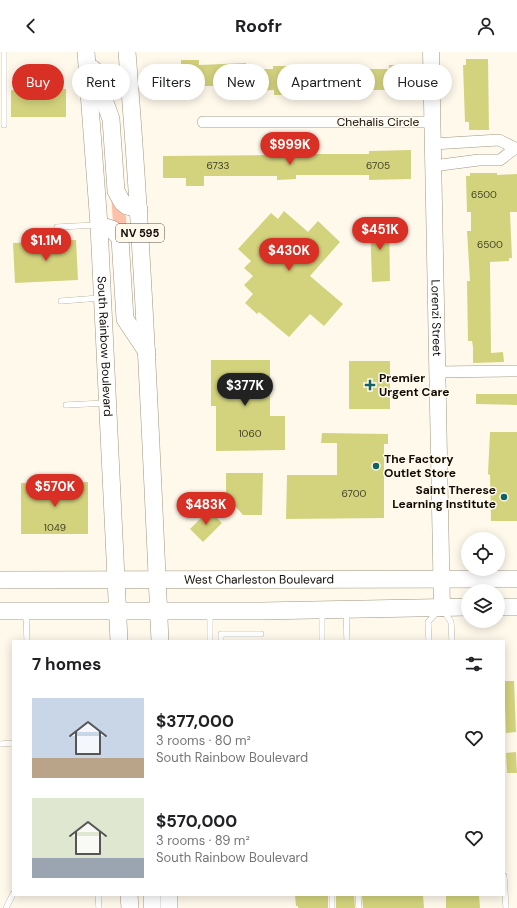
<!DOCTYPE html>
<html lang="en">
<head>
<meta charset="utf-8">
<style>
	:root { --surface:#fff; --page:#f6f6f6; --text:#202124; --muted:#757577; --accent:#d93025 }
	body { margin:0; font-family:"DM Sans",sans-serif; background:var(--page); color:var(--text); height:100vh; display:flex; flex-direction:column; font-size:15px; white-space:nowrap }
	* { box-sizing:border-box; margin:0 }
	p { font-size:13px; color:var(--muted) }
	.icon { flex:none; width:22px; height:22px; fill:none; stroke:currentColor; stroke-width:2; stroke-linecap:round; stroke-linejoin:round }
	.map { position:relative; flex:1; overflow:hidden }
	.sheet { position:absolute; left:12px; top:588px; width:493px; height:256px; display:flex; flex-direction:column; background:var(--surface); border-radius:0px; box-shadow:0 2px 10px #0003 }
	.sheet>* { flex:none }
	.guide { position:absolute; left:12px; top:12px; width:493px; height:36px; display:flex; gap:8px }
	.buttons { position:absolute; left:461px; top:480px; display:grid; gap:8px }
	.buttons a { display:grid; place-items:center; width:44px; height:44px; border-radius:50%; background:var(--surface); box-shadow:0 2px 10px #0003; font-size:20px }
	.price { position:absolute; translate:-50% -34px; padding:0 9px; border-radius:14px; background:var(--accent); color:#fff; font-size:13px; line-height:26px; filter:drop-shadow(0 1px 2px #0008) }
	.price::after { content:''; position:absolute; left:50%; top:24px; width:12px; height:9px; margin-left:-6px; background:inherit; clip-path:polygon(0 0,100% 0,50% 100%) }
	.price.on { background:#222; color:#fff }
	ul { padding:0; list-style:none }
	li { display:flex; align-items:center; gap:12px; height:100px; padding:0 20px }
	li span { display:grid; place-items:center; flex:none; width:112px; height:80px; border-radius:0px; color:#555 }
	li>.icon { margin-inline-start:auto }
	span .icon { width:48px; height:48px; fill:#fffc; stroke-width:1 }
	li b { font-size:17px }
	h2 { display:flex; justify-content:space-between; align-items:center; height:48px; padding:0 20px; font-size:17px }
	.chip { padding:0 14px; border-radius:18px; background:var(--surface); box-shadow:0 2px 10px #0003; font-size:14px; line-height:36px }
	.chip.on { background:var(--accent); color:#fff }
	header { display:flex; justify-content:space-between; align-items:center; height:52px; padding:0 20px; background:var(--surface); font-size:18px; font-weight:700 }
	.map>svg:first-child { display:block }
</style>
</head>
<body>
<header><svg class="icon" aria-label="back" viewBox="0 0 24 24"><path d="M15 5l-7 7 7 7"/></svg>Roofr<svg class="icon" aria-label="person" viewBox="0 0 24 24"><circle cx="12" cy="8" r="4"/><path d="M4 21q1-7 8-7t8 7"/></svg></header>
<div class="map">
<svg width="517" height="856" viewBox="0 0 517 856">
	<rect width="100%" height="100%" fill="#fff9ec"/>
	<!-- green -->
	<polygon fill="#fec0a8" points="109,112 122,160 126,164 129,215 113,171"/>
	<!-- building -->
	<g fill="#d3d37e">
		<polygon points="466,7 488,7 489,78 469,78 469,70 465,70 463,13 466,13"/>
		<polygon points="181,8 199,8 199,13 246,11 246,17 273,17 273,14 292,14 292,17 389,17 389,13 407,13 407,42 389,43 389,38 292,38 292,43 274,43 274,38 228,40 228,34 200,34 200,37 181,37 181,35 159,37 157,15 181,13"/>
		<polygon points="14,33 63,33 63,37 66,37 66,65 11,65 11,38 14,38"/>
		<polygon points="277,98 295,98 295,102 369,102 369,99 411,98 411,127 369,128 369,123 296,123 296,127 277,128 277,124 204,124 204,134 186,134 186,126 163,126 163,104 277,103"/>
		<polygon points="470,121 497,121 497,123 517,122 517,160 510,160 512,206 509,206 509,209 490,210 491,301 503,300 504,310 473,311 473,295 472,289 468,289 467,229 470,229 467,179 471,179 471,160 467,160 466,124 470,124"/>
		<polygon points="284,159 308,180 318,169 340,190 310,224 343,252 324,274 310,262 289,285 259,260 257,262 245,251 253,242 244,233 253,224 244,216 251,209 238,197 271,161 278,167"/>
		<polygon points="370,169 389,169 390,229 372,230"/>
		<polygon points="76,188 78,228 15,231 13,191"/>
		<polygon points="211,308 270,308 270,364 285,364 285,398 216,399 216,354 211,354"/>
		<rect x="349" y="309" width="41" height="48"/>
		<polygon points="476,342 517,342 517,353 476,352"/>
		<polygon points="490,380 517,380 517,469 491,469 490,423 488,422"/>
		<polygon points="322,381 388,382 388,392 384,392 384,466 286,467 287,423 337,423 337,391 321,391"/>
		<polygon points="226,421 263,421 262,463 243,463 226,444"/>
		<polygon points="88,430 88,482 21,482 21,431"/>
		<polygon points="209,458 222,471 203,490 190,477"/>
		<polygon points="504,629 514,629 516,680 506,681"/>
		<polygon points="516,700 517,721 507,721 506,701"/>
		<polygon points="295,843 328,843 328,856 298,856 298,854 296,854"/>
		<polygon points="336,843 354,843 355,856 336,856"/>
		<polygon points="362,843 423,843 424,856 363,856"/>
		<polygon points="446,843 479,843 480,856 446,856"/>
	</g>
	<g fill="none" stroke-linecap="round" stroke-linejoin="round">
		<defs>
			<g id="lane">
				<polyline points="4,1 4,73"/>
				<polyline points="57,175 97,173"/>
				<polyline points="61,249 100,246"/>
				<polyline points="66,353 106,351"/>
				<polyline points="322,559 322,589"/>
				<polyline points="346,559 347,589"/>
				<polyline points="444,559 451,570 452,589"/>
				<polyline points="26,561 27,589"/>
				<polyline points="210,561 210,589"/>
				<polyline points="221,589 221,582 261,582"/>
				<polyline points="429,589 428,570 438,559"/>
				<polyline points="0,692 13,691"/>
				<polyline points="504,824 506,856"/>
				<polyline points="98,843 99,856"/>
				<polyline points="332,843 332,856"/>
				<polyline points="358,843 359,856"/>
				<polyline points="6,856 13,842"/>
			</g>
			<g id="street">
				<polyline points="203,70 433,70"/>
				<polyline points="433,92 499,88 517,97"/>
				<polyline points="433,114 479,108 500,108 514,97"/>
				<polyline points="438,320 517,319"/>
			</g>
			<g id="secondary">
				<path id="s1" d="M431,0L442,556"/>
			</g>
			<g id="primary">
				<path id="s2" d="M86,0L99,173L119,589"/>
				<path d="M127,0C143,196 151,393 160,589"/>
				<polyline points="93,17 111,67 116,139 122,150 127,154 139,157"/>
				<polyline points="99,173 112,177 120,186 125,267 147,300"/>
				<path id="s3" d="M0,528L517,527"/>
				<polyline points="498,555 517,555"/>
				<polyline points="0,559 261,559 468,555"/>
				<polyline points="129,843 130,856"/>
				<polyline points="152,843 152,856"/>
				<polyline points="169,843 169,856"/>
			</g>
		</defs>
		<!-- lane casing -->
		<use href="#lane" stroke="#9f9681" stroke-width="6"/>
		<!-- street casing -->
		<use href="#street" stroke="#9f9681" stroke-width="12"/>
		<!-- secondary casing -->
		<use href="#secondary" stroke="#9f9681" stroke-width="17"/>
		<!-- primary casing -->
		<use href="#primary" stroke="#9f9681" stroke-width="18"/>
		<!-- lane -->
		<use href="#lane" stroke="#fff" stroke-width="5.5"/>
		<!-- street -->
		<use href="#street" stroke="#fff" stroke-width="11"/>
		<!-- secondary -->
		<use href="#secondary" stroke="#fff" stroke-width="16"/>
		<!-- primary -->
		<use href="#primary" stroke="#fff" stroke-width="17"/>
	</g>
	<!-- markers -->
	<g fill="#116263" stroke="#fff9ec" stroke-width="1.5">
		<path d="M368 327h4v4h4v4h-4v4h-4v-4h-4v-4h4z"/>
		<circle cx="376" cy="414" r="4"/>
		<circle cx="504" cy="445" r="4"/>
	</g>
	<g text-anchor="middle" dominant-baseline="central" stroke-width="3" stroke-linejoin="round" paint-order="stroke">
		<!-- number labels -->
		<g font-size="10" fill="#403e23">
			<text x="218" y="113">6733</text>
			<text x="378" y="113">6705</text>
			<text x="484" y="142">6500</text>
			<text x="490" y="192">6500</text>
			<text x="250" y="381">1060</text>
			<text x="354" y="441">6700</text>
			<text x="55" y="475">1049</text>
		</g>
		<!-- shield labels -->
		<rect fill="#fff9ec" stroke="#57534a" stroke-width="1" x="116" y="172" width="48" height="18" rx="3"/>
		<g font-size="11" font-weight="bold" fill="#0f0c05">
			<text x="140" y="181">NV 595</text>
		</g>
		<!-- street labels -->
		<g font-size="12" fill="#0f0c05" stroke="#fff9ec">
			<text x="378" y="70">Chehalis Circle</text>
			<text stroke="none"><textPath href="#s1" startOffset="266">Lorenzi Street</textPath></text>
			<text stroke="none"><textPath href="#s2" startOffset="295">South Rainbow Boulevard</textPath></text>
			<text stroke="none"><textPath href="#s3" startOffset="259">West Charleston Boulevard</textPath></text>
		</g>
		<!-- poi labels -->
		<g font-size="12" font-weight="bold" fill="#0f0c05" stroke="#fff9ec" text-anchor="start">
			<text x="379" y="326">Premier<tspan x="379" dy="14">Urgent Care</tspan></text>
			<text x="384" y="407">The Factory<tspan x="384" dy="14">Outlet Store</tspan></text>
			<text x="496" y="438" text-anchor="end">Saint Therese<tspan x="496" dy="14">Learning Institute</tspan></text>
		</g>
	</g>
</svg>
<div class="buttons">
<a><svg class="icon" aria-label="locate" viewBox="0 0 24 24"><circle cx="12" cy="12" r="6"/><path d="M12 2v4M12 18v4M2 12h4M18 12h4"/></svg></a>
<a><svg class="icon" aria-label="layers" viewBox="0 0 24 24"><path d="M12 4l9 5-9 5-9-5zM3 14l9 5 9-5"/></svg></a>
</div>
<b class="price" style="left:290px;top:114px">$999K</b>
<b class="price" style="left:380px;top:199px">$451K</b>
<b class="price" style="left:46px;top:210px">$1.1M</b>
<b class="price" style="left:289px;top:220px">$430K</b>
<b class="price on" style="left:245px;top:355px">$377K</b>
<b class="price" style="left:55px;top:456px">$570K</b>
<b class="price" style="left:206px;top:474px">$483K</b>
<div class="guide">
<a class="chip on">Buy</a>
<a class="chip">Rent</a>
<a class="chip">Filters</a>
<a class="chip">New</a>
<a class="chip">Apartment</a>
<a class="chip">House</a>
</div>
<section class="sheet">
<h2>7 homes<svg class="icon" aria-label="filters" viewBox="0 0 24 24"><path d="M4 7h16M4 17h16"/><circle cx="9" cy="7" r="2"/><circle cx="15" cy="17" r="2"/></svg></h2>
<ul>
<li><span style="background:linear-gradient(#c9d6e8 75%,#b9a48a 0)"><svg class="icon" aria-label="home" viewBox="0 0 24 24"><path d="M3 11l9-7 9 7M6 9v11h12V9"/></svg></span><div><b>$377,000</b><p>3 rooms · 80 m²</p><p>South Rainbow Boulevard</p></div><svg class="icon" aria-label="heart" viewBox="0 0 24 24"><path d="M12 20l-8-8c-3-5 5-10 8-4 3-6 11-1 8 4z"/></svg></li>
<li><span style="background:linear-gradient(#dfe7d0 75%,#9aa5b1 0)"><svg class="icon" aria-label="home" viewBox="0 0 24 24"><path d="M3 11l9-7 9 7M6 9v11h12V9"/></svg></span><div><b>$570,000</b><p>3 rooms · 89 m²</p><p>South Rainbow Boulevard</p></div><svg class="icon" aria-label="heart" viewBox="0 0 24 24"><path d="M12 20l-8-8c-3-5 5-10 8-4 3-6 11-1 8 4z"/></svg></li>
</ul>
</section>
</div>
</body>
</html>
